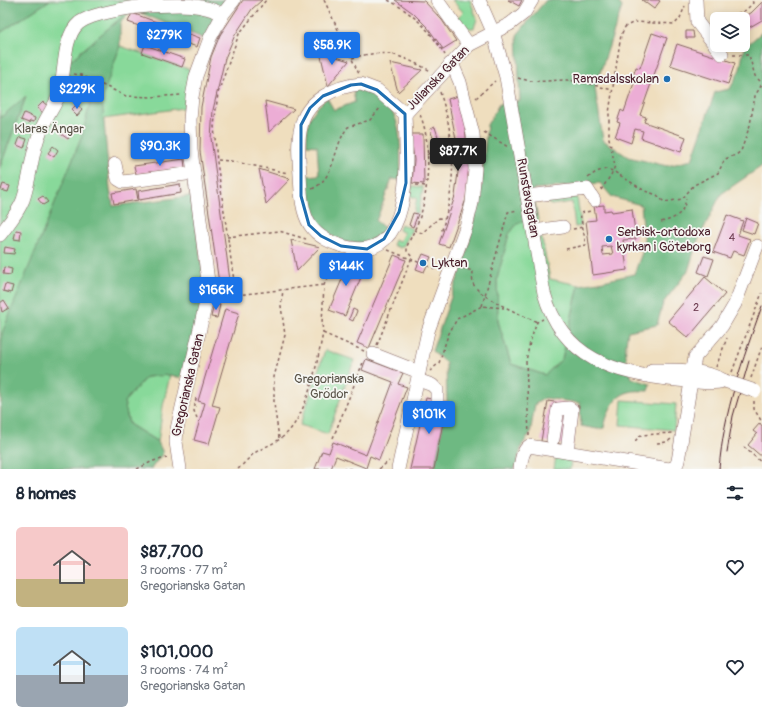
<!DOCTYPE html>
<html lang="en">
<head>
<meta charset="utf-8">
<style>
	:root { --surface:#fff; --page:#f6f6f7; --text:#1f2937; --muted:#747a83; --accent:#1a73e8 }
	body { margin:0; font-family:Pangolin,sans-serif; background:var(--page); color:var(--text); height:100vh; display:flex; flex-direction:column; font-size:15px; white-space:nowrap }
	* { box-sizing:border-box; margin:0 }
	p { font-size:13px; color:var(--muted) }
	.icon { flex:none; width:22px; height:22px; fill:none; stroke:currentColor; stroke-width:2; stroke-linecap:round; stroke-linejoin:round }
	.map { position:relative; height:469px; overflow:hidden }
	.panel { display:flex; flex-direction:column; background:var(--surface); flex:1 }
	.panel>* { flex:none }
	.tools { position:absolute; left:710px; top:12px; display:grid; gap:8px }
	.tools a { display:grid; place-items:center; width:40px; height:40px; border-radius:6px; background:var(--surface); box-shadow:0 2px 10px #0003; font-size:20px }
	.price { position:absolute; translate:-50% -34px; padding:0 9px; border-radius:4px; background:var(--accent); color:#fff; font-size:13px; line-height:26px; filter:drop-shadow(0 1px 2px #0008) }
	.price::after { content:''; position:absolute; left:50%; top:24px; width:12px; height:9px; margin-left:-6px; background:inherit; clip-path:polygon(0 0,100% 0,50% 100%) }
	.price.current { background:#222; color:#fff }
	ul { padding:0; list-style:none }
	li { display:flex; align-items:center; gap:12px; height:100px; padding:0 16px }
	li span { display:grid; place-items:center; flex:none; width:112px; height:80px; border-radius:6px; color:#555 }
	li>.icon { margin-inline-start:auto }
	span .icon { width:48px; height:48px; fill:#fffc; stroke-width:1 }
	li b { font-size:17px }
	h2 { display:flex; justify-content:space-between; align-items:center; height:48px; padding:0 16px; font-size:17px }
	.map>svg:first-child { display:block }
</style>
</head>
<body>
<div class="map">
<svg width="762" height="469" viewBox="0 0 762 469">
	<rect width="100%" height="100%" fill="#f6f6f2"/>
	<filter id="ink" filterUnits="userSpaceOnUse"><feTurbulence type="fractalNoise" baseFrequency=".025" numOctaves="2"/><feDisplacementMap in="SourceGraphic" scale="8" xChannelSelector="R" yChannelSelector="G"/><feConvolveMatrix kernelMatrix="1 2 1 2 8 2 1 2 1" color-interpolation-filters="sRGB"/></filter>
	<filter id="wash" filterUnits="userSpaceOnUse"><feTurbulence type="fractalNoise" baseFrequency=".012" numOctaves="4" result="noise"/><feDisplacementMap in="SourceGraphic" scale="16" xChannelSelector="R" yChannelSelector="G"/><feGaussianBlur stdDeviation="0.9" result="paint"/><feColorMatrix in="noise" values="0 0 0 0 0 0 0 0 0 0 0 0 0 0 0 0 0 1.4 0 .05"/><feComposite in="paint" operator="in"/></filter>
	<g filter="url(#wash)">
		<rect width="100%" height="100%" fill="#efdebe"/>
		<!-- green -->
		<g fill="#88d99a" stroke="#697c62">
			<polygon points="50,0 142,0 58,71 90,103 82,136 24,281 0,393 0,167 26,97 0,118 0,33"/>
			<polygon points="452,0 470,0 477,19 474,28 463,28 457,18 463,12"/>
			<polygon points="120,46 194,71 183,108 103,119 101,99"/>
			<polygon points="412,186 422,187 423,189 418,214 414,213 417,198 410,196"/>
			<polygon points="577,197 581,226 575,227 572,202 551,205 548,203 549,199"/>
			<polygon points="537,215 550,279 579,285 562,359 545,375 511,364 498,321 497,279 509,234 518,223"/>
			<polygon points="401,224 412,229 404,245 400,248 393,245 395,240 399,242 404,233 399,230"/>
			<polygon points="325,350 354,360 328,434 300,425"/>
			<polygon points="170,375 163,406 158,442 129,424 124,402 146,377"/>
			<polygon points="622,400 676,404 674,430 620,425"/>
			<polygon points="556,456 571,458 570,469 554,469"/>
		</g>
		<!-- forest -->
		<g fill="#6eb982" stroke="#5c6c56" fill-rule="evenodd">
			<polygon points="0,0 50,0 0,33"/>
			<polygon points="142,0 228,0 205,39 133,10 120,23 120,46 102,99 110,190 113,206 192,196 206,297 181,378 170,375 146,377 124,402 129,424 158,442 163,453 151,469 0,469 2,333 82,136 90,103 58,71"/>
			<path d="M546,0H617L622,7L595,88L603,140L628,157L667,166L692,160L715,92L730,89L740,69L744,48L762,32V166L721,194L697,242L688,271L663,303L657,325L628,331C624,351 625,359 632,378L650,384L648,391C642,391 635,390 629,392C613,396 607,414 604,428L597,429L581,426L580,403L545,398L535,404L530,434L522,445L515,469H434L447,402L446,363L432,351L467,252L481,186L487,125L499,104L520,101L517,35ZM600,183L612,197L641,205L645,245L634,274L599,282L579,285L562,359L545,375L511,364L498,321L497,279L509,234L518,223L537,215L533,189Z"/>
			<path d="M362,89C407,105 399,140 401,180L392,179L376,221L387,230L368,244L342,242L311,223L304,176L319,175L317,146L307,145C306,122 309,114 327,98L334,110L355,102L353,90Z"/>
			<polygon points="26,96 0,167 0,118"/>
		</g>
		<g id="blocks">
			<!-- building -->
			<g fill="#ecadd5" fill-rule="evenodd">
				<polygon points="243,0 262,0 252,9 235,35 225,58 213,110 211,138 231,288 220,290 200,151 201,107 211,57 220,35"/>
				<polygon points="395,0 424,1 442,20 456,41 443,49 428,28 413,13"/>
				<polygon points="508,0 522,0 519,6"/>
				<polygon points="642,0 658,0 660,1 654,9"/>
				<polygon points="762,2 762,20 743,31 743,19 737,19 751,13"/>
				<polygon points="132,13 200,38 197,47 128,22"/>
				<polygon points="686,31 693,31 694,38 686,38"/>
				<polygon points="652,33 667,38 640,115 646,117 644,122 686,137 681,152 641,138 643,131 635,129 631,143 615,137 620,123 617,122 621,110 624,112 635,80 632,79 636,67 640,68"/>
				<polygon points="677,44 735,63 728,84 670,65"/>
				<polygon points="145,45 185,59 182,67 142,53"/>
				<polygon points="320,52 349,61 328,86"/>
				<polygon points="390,63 422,70 398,92"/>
				<polygon points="458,96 464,115 469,170 466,199 449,247 439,244 455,196 458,172 457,144 448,99"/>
				<polygon points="265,101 294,109 269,132"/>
				<polygon points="43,102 49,107 43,113 37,108"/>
				<polygon points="77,104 82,110 77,116 71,110"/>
				<polygon points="24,113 35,118 34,122 30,121 29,123 21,120"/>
				<polygon points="66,127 73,132 68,139 61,134"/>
				<polygon points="435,127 439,140 434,141 430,129"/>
				<polygon points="411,134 423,134 424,184 412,183 414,160"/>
				<polygon points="20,137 27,139 24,148 17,145"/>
				<polygon points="53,146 58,150 54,157 48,153"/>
				<polygon points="184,159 185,168 136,174 134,166"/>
				<polygon points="259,169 290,179 266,204"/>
				<polygon points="3,184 10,186 8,192 1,190"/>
				<polygon points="180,184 181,193 139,200 138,191"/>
				<polygon points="136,189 138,200 114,204 112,193"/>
				<polygon points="43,196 48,202 43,205 38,199"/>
				<path d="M604,205V211L611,210L612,212L632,209L636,239L623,240L627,270L593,275L586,221L596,220L594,206ZM611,246L613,254L603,255L602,247Z"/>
				<polygon points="413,213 418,214 413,227 409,225"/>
				<polygon points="727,215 743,221 738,235 750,239 744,255 733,251 730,258 713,252"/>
				<polygon points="746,218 758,223 754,234 742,230"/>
				<polygon points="16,230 21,231 20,240 14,239"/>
				<polygon points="291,240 320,247 297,271"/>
				<polygon points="5,247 15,249 14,254 4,253"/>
				<polygon points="423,254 431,257 424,272 416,269"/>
				<polygon points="394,255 406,260 369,348 357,343"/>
				<polygon points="704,256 714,259 708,276 698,272"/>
				<polygon points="341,260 364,270 345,316 329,310 343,277 335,274"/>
				<polygon points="4,267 12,269 11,275 3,274"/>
				<polygon points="705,277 725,294 688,338 668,321"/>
				<polygon points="5,284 13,286 11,293 3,291"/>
				<polygon points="4,300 9,308 2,312 0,303"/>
				<polygon points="214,304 220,305 217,318 211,317"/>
				<polygon points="225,309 239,313 212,405 220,407 209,444 194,440 205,403 198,401"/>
				<polygon points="353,309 357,311 353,321 349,319"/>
				<polygon points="366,359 403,373 398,384 407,387 379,460 370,456 366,468 336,456 331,469 315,469 322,451 329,453 333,442 366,455 393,382 362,370"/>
				<polygon points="426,398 447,402 434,469 410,469"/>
				<polygon points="548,401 579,406 572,446 541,441"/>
				<polygon points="760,423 762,426 762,457 748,445 757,434 753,431"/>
			</g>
		</g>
	</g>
	<g filter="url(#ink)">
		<use href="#blocks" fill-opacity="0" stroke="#84625e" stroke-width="1"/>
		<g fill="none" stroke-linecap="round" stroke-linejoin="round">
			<defs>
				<g id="minor">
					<polyline points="437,0 469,45"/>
					<path d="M479,0L493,32L506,77L544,293C563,360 614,373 677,380C693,381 709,385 725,381"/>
					<polyline points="696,0 697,22 722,54"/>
					<path d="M361,84L377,90L405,114C406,152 416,259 351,248C336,245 319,239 310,225C301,211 301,191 300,175C299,159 297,142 301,127C306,100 336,86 361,84Z"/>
					<polyline points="405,114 469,45 510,24 524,13 532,0"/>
					<polyline points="115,164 118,179 123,182 194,173"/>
					<polyline points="527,196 587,189 594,200"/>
					<polyline points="534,231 563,227"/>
					<path d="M0,235C8,224 18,213 23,200C31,177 31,152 41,130C46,117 56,105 60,92C65,72 63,36 79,23C92,13 132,7 149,6C176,5 198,2 223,14"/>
					<polyline points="373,354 419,372"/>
					<path d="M652,370C677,370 703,369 725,381"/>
					<polyline points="418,380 432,385 437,390 437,401"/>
					<polyline points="553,439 558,409 569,408 572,410 567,452"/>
					<polyline points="180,469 176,442 177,429 209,289 191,150 190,120 192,97 196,76 210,38 223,14 234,0"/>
					<polyline points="398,469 428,331 466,227 472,203 475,169 473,134 460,82 454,68 450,64"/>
					<path d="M520,469C521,461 522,451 529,446L669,469"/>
					<polyline points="670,469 676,466 678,461 695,357 722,326 735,304 757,246"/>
				</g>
			</defs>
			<!-- minor casing -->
			<use href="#minor" stroke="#84625e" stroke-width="14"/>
			<!-- path -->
			<g stroke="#84625e" stroke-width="1.5" stroke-dasharray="3 3" stroke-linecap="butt">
				<polyline points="324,0 359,74"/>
				<path d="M388,0C414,14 430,30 445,55"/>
				<polyline points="732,16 746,10 753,3 752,0"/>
				<polyline points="733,55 749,55 755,76 762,83"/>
				<path d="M352,58C388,48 399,55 431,71"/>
				<polyline points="74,74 81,75 126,96 151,97 181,95"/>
				<path d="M518,78C538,84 547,80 567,80C582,81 597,86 612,90"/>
				<path d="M440,92C456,142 457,182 441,233"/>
				<polyline points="476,98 495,81"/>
				<polyline points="484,132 508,147"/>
				<polyline points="427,155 451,134"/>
				<polyline points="218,160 231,161 288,173"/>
				<polyline points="588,178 596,172 606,169 613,171 645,191 657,195 664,202 682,199 694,185 718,173 725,159 736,155 741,151 750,125 755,96 762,84"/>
				<polyline points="416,185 426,186"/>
				<path d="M312,189C337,177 332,147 348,127L370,120L381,107"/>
				<polyline points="601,190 611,175 615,166 609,138 609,113 621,35 625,27 634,22 675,24 680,18 685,6"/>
				<path d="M661,222C676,219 684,213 686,198"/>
				<polyline points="573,229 583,227"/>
				<polyline points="414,230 422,233 439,218 445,219"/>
				<polyline points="227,237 279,231 306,239"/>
				<polyline points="566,249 586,245 580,213 591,211"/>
				<polyline points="388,250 438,270"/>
				<path d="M462,268L473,271C473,274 472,280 473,283C477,297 525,316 537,322"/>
				<polyline points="236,295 217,162 214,126 218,93 239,34 266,0"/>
				<polyline points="219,297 324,285"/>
				<polyline points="482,306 508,212 518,210"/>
				<polyline points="323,333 364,351"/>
				<path d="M377,345L412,257L407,251V246C413,233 420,220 423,206C429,182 431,135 419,113"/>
				<polyline points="716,367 727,338"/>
				<polyline points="430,371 439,363 448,335 457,319 482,306 504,308"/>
				<polyline points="732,372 762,293"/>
				<polyline points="751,378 762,346"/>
				<polyline points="196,398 194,411 197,418"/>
				<polyline points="754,401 754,409 762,422"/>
				<polyline points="529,436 526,361 530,342 537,322 543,319"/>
				<polyline points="279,438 274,404 274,377 285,335 281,306 283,290"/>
				<polyline points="333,438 364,360"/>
				<polyline points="635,441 641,435 672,433"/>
				<polyline points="657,443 667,442 671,439"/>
				<polyline points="744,447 762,463"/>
				<polyline points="137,469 153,461 167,458"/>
				<path d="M238,469C244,464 250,456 256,452C266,446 276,443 285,435C308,414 317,363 323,333L322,323L324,285L339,256"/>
				<polyline points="342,469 352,469"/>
				<polyline points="379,469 389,461"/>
			</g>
			<!-- minor -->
			<use href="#minor" stroke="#fff" stroke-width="13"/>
			<!-- tram -->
			<g stroke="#4a1f2b" stroke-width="1">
				<polyline points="727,452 733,416 749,361"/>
				<path d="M719,469C724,410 742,362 762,306"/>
			</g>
			<defs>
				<polyline id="minor-bridge" points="725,381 755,391"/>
			</defs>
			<!-- minor-bridge casing -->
			<use href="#minor-bridge" stroke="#84625e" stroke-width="14" stroke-linecap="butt"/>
			<!-- minor-bridge -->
			<use href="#minor-bridge" stroke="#fff" stroke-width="13"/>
		</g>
	</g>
	<!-- marked area -->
	<path fill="none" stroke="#1f6fb2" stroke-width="3" stroke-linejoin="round" d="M361,84L377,90L405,114L406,183L399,212L384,239L367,249L341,246L321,236L309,225L301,196V125L310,108L323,96L351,85Z"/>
	<!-- markers -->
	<g fill="#1f6fb2" stroke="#f6f6f2" stroke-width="1.5">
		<circle cx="667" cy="79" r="4"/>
		<circle cx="609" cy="239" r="4"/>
		<circle cx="423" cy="263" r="4"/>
	</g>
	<g text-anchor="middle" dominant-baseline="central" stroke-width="3.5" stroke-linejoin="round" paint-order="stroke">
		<!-- number labels -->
		<g font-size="11" fill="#724256">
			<text x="732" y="237">4</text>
			<text x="696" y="307">2</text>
		</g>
		<!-- street labels -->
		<g font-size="13" fill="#4a1f2b" stroke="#f6f6f2">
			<text transform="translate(438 78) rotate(-46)">Julianska Gatan</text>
			<text transform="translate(528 198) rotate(80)">Runstavsgatan</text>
			<text transform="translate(188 385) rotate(-77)">Gregorianska Gatan</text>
		</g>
		<!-- poi labels -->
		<g font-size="13" fill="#4a1f2b" stroke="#f6f6f2" text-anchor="start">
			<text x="659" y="79" text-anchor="end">Ramsdalsskolan</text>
			<text x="617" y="232">Serbisk-ortodoxa<tspan x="617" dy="15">kyrkan i Göteborg</tspan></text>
			<text x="431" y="263">Lyktan</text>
		</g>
		<!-- park labels -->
		<g font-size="13" fill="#5d574c" stroke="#f6f6f2">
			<text x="49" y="129">Klaras Ängar</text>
			<text x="329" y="379">Gregorianska<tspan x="329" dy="15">Grödor</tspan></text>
		</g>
	</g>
</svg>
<div class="tools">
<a><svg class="icon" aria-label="layers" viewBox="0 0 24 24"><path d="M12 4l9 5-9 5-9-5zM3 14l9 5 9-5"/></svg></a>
</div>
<b class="price" style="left:164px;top:56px">$279K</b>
<b class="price" style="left:332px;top:66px">$58.9K</b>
<b class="price" style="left:77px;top:110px">$229K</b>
<b class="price" style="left:160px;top:167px">$90.3K</b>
<b class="price current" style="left:458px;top:172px">$87.7K</b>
<b class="price" style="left:346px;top:287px">$144K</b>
<b class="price" style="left:216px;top:311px">$166K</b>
<b class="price" style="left:429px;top:435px">$101K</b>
</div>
<section class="panel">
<h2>8 homes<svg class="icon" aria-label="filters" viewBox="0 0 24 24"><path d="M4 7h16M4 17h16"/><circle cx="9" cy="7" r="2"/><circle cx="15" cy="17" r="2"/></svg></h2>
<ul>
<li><span style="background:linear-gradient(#f6c9c9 65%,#c2b280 0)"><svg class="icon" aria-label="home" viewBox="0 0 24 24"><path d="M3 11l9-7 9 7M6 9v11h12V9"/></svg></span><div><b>$87,700</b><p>3 rooms · 77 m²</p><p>Gregorianska Gatan</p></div><svg class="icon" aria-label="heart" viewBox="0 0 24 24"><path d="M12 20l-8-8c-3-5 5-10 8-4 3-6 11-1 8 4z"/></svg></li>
<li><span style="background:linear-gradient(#bfe0f5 60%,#9aa5b1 0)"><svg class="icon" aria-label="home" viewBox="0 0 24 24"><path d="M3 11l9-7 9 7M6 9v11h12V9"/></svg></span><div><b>$101,000</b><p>3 rooms · 74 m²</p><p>Gregorianska Gatan</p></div><svg class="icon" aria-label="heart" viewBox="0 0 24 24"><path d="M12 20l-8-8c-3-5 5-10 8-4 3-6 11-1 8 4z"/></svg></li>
</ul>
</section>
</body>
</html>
